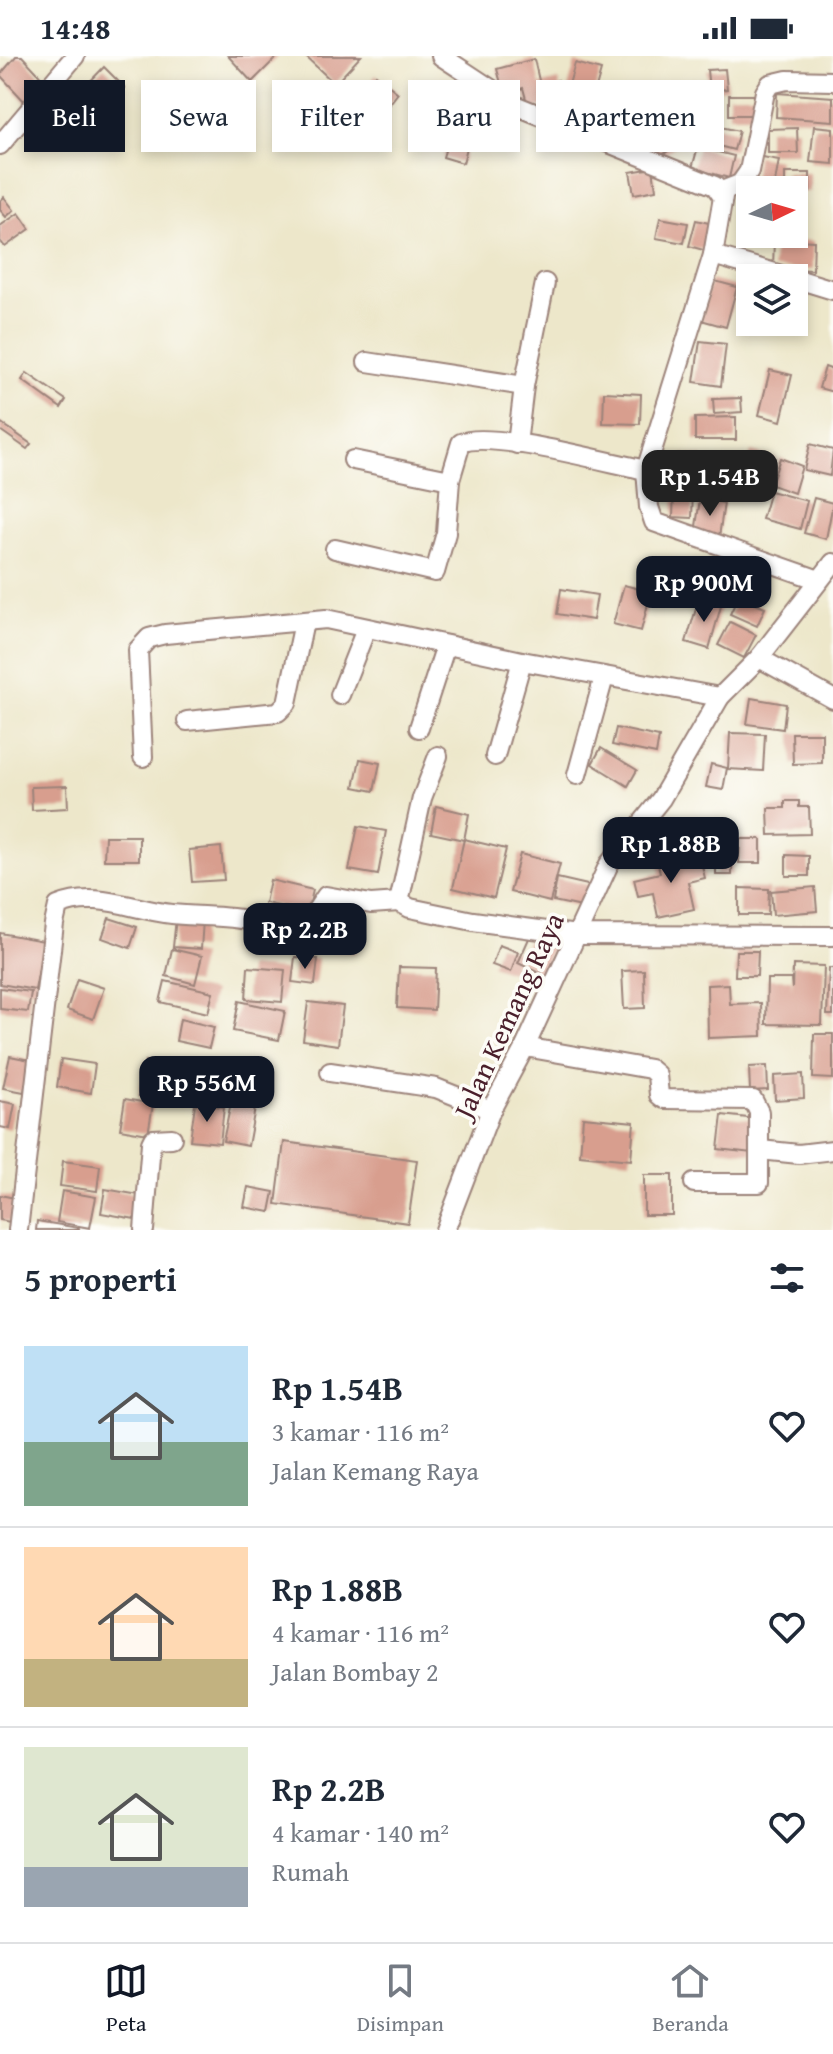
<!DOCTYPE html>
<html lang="id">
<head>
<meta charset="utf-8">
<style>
	:root { --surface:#fff; --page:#f6f6f7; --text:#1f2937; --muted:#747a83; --line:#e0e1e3; --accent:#111827 }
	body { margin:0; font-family:"Gentium Book Plus",serif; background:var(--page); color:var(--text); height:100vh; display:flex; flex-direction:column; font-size:30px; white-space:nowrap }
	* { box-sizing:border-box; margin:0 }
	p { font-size:26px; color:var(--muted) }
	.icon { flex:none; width:44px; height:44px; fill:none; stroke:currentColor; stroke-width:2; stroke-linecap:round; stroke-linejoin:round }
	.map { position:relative; height:1174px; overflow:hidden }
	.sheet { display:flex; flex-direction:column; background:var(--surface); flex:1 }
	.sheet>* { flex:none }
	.hud { position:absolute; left:24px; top:24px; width:786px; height:72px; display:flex; gap:16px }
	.needle { width:52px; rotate:85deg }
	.fabs { position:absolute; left:736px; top:120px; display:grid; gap:16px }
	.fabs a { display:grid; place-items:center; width:72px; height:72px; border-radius:0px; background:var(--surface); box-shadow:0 4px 12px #0003; font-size:40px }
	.price { position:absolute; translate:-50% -68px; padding:0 18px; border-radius:16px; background:var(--accent); color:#fff; font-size:26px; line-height:52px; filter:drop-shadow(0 2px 4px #0008) }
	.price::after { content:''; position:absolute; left:50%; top:48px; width:24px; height:18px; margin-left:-12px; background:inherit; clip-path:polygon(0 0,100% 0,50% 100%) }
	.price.selected { background:#222; color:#fff }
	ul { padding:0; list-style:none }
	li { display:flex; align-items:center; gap:24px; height:200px; padding:0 24px }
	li+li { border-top:2px solid var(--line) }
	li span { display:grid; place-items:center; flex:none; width:224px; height:160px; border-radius:0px; color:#555 }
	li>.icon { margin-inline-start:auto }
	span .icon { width:96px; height:96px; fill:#fffc; stroke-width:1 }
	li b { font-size:34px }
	h2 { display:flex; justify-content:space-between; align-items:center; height:96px; padding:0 24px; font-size:34px }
	.tag { padding:0 28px; border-radius:0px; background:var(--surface); box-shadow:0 4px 12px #0003; font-size:28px; line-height:72px }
	.tag.selected { background:var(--accent); color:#fff }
	.status { display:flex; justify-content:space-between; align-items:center; height:56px; padding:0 40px; background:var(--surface); direction:ltr }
	.status svg { height:22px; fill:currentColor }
	.tabs { display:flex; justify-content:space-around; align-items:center; height:112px; border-top:2px solid var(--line); background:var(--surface); font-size:22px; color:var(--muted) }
	.tabs a { display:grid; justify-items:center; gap:4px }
	.tabs .selected { color:var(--accent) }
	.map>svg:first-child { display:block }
</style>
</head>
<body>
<div class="status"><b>14:48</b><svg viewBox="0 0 49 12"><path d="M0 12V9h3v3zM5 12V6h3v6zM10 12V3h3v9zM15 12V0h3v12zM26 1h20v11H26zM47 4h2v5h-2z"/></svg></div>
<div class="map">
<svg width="833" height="1174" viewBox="0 0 833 1174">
	<rect width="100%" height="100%" fill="#fdfcf7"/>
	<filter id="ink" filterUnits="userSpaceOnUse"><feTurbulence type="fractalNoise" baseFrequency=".0125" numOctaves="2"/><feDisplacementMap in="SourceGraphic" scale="16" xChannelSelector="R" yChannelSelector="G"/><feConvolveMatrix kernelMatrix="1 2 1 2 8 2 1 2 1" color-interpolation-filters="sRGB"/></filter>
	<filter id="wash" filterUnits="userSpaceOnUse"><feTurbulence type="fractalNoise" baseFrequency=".006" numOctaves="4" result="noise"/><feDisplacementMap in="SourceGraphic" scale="32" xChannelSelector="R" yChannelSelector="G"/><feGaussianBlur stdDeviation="1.8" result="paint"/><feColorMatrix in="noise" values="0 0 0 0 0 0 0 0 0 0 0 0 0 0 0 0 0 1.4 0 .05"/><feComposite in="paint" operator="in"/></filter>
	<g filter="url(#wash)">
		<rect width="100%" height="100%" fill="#ede7ca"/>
		<g id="blocks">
			<!-- building -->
			<g fill="#d89e8e">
				<polygon points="16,0 22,0 47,27 26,47 0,19"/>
				<polygon points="228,0 278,0 252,26"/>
				<polygon points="305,0 361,0 335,28"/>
				<polygon points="534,3 540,29 558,24 563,45 529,54 523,32 504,38 497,13"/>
				<polygon points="575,7 601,14 588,61 562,54"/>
				<polygon points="104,11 125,32 74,81 55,62"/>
				<polygon points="725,13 727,33 709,35 707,14"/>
				<polygon points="376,19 398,37 373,69 351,51"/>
				<polygon points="777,37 833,41 833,65 776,61"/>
				<rect x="729" y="39" width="30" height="20"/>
				<polygon points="466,43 486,51 474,82 453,74"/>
				<polygon points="668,43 691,80 659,101 636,64"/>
				<polygon points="491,56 505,61 496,84 482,79"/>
				<polygon points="707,68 739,75 734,94 703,86"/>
				<polygon points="814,70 833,72 833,108 810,106"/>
				<polygon points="797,72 798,97 768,97 768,73"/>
				<polygon points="450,79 469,84 463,107 443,101"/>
				<polygon points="698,91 734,100 729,122 692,112"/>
				<polygon points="757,100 779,104 774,132 752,128"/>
				<polygon points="653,112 656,134 634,138 630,116"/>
				<polygon points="785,117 810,117 810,136 785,134"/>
				<polygon points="4,141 14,154 6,161 0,154 0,145"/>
				<polygon points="744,148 750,148 750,178 745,179"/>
				<polygon points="19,157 30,173 5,191 0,185 0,170"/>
				<polygon points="660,162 688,167 684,187 656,182"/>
				<polygon points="696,164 713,168 707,195 689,190"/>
				<polygon points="774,183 814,185 813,214 773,212"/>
				<polygon points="711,224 737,231 726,271 701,264"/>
				<polygon points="700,285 726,288 721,330 694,326"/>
				<polygon points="825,311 833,314 833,336 819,332"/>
				<polygon points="770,314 792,319 781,365 759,359"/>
				<polygon points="27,317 66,344 61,352 22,324"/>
				<polygon points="604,336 641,338 640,368 603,367"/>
				<polygon points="741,342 742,356 714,358 713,343"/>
				<polygon points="736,361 736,384 695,384 695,362"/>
				<polygon points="0,366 31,388 27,393 0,374"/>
				<polygon points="810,388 833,394 830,420 804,414"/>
				<polygon points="751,396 775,402 766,433 743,427"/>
				<polygon points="683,398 702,401 701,409 682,406"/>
				<polygon points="780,402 802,410 794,437 771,429"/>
				<polygon points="701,420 722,424 720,434 699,431"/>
				<polygon points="674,434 693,435 692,462 673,461"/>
				<polygon points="770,435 807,445 800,473 762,463"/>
				<polygon points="814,442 833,447 826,483 804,477"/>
				<polygon points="700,443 724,447 719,481 695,477"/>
				<polygon points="624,529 651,536 641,575 613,568"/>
				<polygon points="561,533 597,539 593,564 557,558"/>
				<polygon points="738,541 765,552 757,570 730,558"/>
				<polygon points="699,543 721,550 709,593 686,586"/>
				<polygon points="730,566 756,579 744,602 718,589"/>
				<polygon points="751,642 786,648 783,673 747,668"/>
				<polygon points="616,672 659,681 656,698 612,689"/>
				<polygon points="730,677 765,678 763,715 728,713"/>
				<polygon points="792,677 822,677 822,707 793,708"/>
				<polygon points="601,692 637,714 628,730 592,708"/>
				<polygon points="360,703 380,707 374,735 354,731"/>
				<polygon points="711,708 727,712 723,734 706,731"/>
				<polygon points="67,730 68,752 32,754 31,731"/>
				<polygon points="785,745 799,745 799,751 809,751 810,778 769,779 768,752 785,752"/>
				<polygon points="436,750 469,758 464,784 431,777"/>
				<polygon points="358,770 386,775 378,819 349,814"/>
				<polygon points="716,771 733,772 732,819 716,819"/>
				<polygon points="105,780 139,780 139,804 104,804"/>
				<polygon points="464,783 506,793 494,842 453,832"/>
				<polygon points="740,783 761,783 761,807 739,807"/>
				<polygon points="221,791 224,824 192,826 189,794"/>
				<polygon points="520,798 560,808 550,846 510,836"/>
				<polygon points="680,799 682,807 700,802 705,822 688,826 694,853 658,861 653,837 638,840 634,823 660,817 657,804"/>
				<polygon points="786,799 809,800 809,820 786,820"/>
				<polygon points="557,822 592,830 587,852 553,845"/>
				<polygon points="270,824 313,834 308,856 265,847"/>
				<polygon points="815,831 817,855 773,859 771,835"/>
				<polygon points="739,832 769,833 768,859 739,859"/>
				<polygon points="109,862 137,871 130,892 102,882"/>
				<polygon points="176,862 203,864 201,893 173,891"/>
				<polygon points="328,868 357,871 355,897 325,894"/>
				<polygon points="0,877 44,885 35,934 0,928"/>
				<polygon points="530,880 553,890 541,918 518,907"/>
				<polygon points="499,889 518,896 511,916 492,909"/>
				<polygon points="172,893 202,900 195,928 166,920"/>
				<polygon points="736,895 758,895 757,920 735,920"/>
				<polygon points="295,901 318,903 315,929 292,926"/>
				<polygon points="793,909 824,910 822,969 766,968 767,923 791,923 792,933"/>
				<polygon points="248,911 285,914 282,946 246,943"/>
				<polygon points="399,911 436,912 434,954 397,952"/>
				<polygon points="829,912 833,912 833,959 827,959"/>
				<polygon points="644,914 645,952 624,953 622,915"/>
				<polygon points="77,923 104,932 93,963 67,954"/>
				<polygon points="165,925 213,936 208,957 160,946"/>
				<polygon points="729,928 730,948 761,947 762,980 708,982 707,929"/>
				<polygon points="0,932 31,936 28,956 0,953"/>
				<polygon points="239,945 285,955 279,984 233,975"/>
				<polygon points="308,946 343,950 338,989 303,984"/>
				<polygon points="180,963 214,971 209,992 176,985"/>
				<polygon points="814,978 833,978 833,1023 813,1022"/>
				<polygon points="10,1000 30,1004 24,1036 3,1032"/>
				<polygon points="61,1003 95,1008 91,1037 57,1031"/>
				<polygon points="145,1005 166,1008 160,1044 139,1040"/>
				<polygon points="767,1010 768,1034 750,1035 749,1011"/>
				<polygon points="803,1018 804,1042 775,1044 774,1020"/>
				<polygon points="125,1043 153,1048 148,1078 120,1073"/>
				<polygon points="0,1045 15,1048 10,1073 0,1071"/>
				<polygon points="231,1047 255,1052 248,1090 223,1085"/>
				<polygon points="195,1048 224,1051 220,1087 190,1084"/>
				<polygon points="722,1059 756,1063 752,1097 718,1093"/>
				<polygon points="583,1061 634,1066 631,1104 580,1099"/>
				<polygon points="284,1086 417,1104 408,1167 276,1148"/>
				<polygon points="63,1105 100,1110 97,1135 60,1130"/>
				<rect x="644" y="1119" width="28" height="40"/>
				<polygon points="248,1131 274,1136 270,1156 244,1151"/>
				<polygon points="105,1133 145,1140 141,1164 101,1157"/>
				<polygon points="62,1135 96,1141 90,1172 57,1166"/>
				<polygon points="0,1139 15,1142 10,1166 0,1164"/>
				<polygon points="37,1165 79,1172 79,1174 36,1174"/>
			</g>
		</g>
	</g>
	<g filter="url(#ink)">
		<use href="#blocks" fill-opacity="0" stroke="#9c837a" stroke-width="2"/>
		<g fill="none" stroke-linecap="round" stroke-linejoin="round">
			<defs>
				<g id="street">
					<polyline points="441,0 517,50 715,130 723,141 713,199 792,222"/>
					<polyline points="0,89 75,0"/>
					<polyline points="722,135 740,128 749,115 765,36 770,28 787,24 833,25"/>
					<polyline points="713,199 646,414 649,451 654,466 819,524"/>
					<polyline points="794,222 833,234"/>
					<polyline points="367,306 524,330"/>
					<polyline points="517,388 524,330 545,227"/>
					<path d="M353,404L450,424L461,387C489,374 610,407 646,414"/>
					<polyline points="335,493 435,516 446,477 450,424"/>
					<polyline points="759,602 833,643"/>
					<polyline points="340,639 366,573"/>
					<polyline points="187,665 278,656 287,647 304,566"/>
					<polyline points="419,672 446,589"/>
					<polyline points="495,700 522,605"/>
					<polyline points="143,701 138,594 149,582 165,578 326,563 522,605 720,641"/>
					<polyline points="577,719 604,621"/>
					<polyline points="399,846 422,742 438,700"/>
					<polyline points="525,991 650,1013 657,1019 659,1039 664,1043 753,1044 759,1056 759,1127 694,1127"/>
					<polyline points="330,1016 436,1032 491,1054"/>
					<polyline points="760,1094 799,1098 833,1094"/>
					<path d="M18,1174L54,868L58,850C96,834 132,854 172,858C198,861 227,859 252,865C273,870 286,877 306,870L326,840L371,848L399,846L410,852L473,865L577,879L833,880"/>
					<polyline points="144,1174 151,1087 153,1083 172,1082"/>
					<polyline points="445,1174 491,1054 525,991 609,808 661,743 720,641 759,602 833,507"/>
				</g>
			</defs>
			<!-- street casing -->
			<use href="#street" stroke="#9c837a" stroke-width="22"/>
			<!-- street -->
			<use href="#street" stroke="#fff" stroke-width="18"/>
		</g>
	</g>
	<g text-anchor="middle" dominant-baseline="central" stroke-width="7" stroke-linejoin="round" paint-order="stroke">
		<!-- street labels -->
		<g font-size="28" fill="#4a1f2b" stroke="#fdfcf7">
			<text transform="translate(508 959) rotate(-65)">Jalan Kemang Raya</text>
		</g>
	</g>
</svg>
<div class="fabs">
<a><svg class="needle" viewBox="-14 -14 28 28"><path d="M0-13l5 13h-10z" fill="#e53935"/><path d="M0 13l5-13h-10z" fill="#747a83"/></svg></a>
<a><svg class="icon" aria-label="layers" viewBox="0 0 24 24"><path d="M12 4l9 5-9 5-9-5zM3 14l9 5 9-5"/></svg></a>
</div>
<b class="price selected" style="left:710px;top:462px">Rp 1.54B</b>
<b class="price" style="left:704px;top:568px">Rp 900M</b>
<b class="price" style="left:671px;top:829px">Rp 1.88B</b>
<b class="price" style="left:305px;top:915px">Rp 2.2B</b>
<b class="price" style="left:207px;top:1068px">Rp 556M</b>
<div class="hud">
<a class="tag selected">Beli</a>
<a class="tag">Sewa</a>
<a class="tag">Filter</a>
<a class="tag">Baru</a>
<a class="tag">Apartemen</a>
</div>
</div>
<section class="sheet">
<h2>5 properti<svg class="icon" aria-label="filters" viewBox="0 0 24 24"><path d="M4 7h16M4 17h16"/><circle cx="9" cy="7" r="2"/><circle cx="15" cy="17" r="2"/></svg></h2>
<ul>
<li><span style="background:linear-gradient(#bfe0f5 60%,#7fa58c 0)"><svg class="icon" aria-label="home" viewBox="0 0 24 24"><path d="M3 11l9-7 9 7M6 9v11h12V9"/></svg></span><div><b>Rp 1.54B</b><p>3 kamar · 116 m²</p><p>Jalan Kemang Raya</p></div><svg class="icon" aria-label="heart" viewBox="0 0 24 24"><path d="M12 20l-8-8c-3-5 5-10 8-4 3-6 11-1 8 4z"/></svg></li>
<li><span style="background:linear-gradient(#ffd9b3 70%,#c2b280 0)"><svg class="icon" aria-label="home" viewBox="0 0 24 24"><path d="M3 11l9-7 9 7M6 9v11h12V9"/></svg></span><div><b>Rp 1.88B</b><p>4 kamar · 116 m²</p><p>Jalan Bombay 2</p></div><svg class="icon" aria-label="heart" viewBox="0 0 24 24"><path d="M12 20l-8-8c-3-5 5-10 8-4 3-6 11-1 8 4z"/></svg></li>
<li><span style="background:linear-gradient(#dfe7d0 75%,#9aa5b1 0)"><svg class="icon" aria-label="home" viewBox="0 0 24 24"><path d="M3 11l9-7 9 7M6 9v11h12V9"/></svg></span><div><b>Rp 2.2B</b><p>4 kamar · 140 m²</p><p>Rumah</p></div><svg class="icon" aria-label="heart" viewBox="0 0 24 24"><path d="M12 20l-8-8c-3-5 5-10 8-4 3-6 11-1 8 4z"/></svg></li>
</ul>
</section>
<nav class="tabs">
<a class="selected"><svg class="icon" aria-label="map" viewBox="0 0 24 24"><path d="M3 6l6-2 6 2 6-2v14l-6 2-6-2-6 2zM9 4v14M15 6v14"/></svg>Peta</a>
<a><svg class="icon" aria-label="saved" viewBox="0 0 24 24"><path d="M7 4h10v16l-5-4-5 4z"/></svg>Disimpan</a>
<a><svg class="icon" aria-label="home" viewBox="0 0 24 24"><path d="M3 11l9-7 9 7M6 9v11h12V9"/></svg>Beranda</a>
</nav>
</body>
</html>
